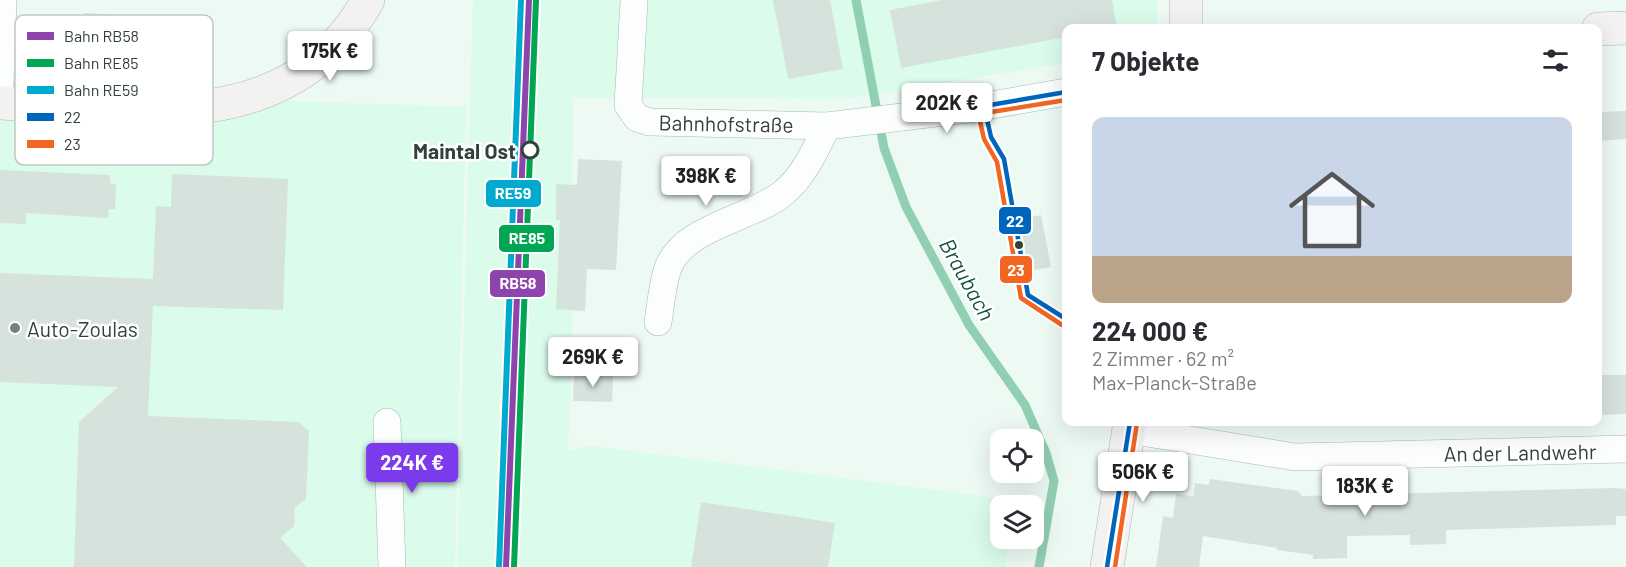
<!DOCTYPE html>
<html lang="de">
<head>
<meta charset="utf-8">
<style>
	:root { --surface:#fff; --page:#f2f2f3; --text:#2b2b33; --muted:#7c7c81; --line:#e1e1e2; --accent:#7c3aed }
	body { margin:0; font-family:Barlow,sans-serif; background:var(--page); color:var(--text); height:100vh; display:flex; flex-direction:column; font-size:22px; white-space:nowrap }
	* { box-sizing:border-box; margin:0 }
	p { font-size:20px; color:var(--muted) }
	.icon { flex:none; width:33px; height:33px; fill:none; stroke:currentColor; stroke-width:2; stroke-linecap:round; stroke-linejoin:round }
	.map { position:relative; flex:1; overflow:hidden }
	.panel { position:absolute; left:1062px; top:24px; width:540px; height:402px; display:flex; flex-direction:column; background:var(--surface); border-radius:12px; box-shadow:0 6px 24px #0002 }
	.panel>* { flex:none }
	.fabs { position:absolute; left:990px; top:429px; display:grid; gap:12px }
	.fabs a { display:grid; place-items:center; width:54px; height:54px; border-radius:12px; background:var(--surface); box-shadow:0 6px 24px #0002; font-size:30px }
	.price { position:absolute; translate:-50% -51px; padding:0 14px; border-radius:6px; background:#fff; color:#222; font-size:20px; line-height:39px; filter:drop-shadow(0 2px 3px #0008) }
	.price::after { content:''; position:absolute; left:50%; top:36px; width:18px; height:14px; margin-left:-9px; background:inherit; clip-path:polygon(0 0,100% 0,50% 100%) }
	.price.on { background:var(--accent); color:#fff }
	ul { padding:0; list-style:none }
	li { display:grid; align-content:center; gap:12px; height:318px; padding:0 30px }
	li+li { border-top:2px solid var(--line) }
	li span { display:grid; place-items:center; height:186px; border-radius:12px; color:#555 }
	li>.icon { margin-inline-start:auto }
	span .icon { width:108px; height:108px; fill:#fffc; stroke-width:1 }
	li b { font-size:26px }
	h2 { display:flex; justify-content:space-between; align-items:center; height:72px; padding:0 30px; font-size:26px }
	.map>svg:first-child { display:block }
</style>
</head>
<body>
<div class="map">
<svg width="1626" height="567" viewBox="0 0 1626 567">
	<rect width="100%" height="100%" fill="#edfaf3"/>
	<!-- built -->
	<g fill="#dbfbeb">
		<polygon points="473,0 1157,0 1157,28 1066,28 1066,63 844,99 573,98 571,384 568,451 590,446 1015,500 1014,505 1000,506 1000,538 1009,539 1005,567 457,567"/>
		<polygon points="0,91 466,107 455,567 0,567"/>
	</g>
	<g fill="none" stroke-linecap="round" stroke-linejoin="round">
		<!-- stream -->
		<polyline stroke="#91cfb3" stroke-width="9" points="856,0 884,148 906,207 969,325 1025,405 1046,453 1054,481 1039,567"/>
	</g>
	<!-- building -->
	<g fill="#d6e3dc">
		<polygon points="773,0 830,0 843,69 788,79"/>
		<polygon points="942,0 1112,0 1117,28 1066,28 1066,37 901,68 890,10"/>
		<polygon points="85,13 191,20 189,70 35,64 37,15 85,17"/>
		<polygon points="1626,111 1626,139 1598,141 1598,112"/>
		<polygon points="578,159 622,161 616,270 587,269 585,311 556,309 560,220 556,220 556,184 577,185"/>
		<polygon points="0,170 110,175 110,183 116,184 115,209 109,209 108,218 26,213 26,224 0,223"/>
		<polygon points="172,174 288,179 283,310 153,306 148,416 298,422 309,431 306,499 295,507 294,526 280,538 307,567 74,567 79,422 118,387 0,382 0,273 153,279 156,206 171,207"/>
		<polygon points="1041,215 1051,267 1029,271 1019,219"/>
		<polygon points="574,375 613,376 612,402 573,401"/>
		<polygon points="1598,375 1626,375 1626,414 1598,415"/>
		<polygon points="1210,479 1298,491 1302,496 1615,488 1626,489 1626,516 1616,516 1616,525 1446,530 1446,544 1410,545 1410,535 1347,536 1347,558 1313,559 1313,555 1277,550 1277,548 1203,536 1199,567 1156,567 1163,516 1173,518 1176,494 1193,496 1195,483 1209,485"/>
		<polygon points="701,502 835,523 828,567 691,567"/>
	</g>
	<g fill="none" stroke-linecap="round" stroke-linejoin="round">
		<defs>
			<g id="street">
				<polyline points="634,2 628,105 637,118 650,122 827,126 969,109 1066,92"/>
				<polyline points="0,84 3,0"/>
				<path d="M658,322C661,304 662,285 668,268C683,227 750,219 782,194C804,177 815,150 827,126"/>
				<polyline points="387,422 392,567"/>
				<polyline points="1129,430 1295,457 1626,449"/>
			</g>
			<g id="secondary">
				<polyline points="1186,28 1186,0"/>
				<polyline points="1598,29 1626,28"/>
				<path d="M0,103C133,110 290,140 368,0"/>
				<polyline points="1107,567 1130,422"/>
			</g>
		</defs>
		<!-- street casing -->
		<use href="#street" stroke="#aab7b1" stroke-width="28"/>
		<!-- secondary casing -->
		<use href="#secondary" stroke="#aab7b1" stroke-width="34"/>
		<!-- street -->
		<use href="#street" stroke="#fcfefd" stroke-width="27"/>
		<!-- secondary -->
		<use href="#secondary" stroke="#f3f2f0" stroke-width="33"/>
		<defs>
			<g id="bus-1">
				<polyline points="984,106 991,137 1004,159 1028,295 1066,319"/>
				<polyline points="984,106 1066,92"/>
				<polyline points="1107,567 1130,422"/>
			</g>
			<g id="bus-2">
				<polyline points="977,108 984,139 997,162 1021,298 1062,325"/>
				<polyline points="985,113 1066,100"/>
				<polyline points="1115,567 1137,423"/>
			</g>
		</defs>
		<!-- bus-1 casing -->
		<use href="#bus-1" stroke="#fff" stroke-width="9"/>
		<!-- bus-2 casing -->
		<use href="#bus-2" stroke="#fff" stroke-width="9"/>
		<!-- bus-1 -->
		<use href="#bus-1" stroke="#0065bd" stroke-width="4.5"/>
		<!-- bus-2 -->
		<use href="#bus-2" stroke="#f26522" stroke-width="4.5"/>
		<defs>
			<polyline id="rail-1" points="506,567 529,0"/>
			<polyline id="rail-2" points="514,567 536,0"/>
			<polyline id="rail-3" points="499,567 521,0"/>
		</defs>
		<!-- rail-1 casing -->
		<use href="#rail-1" stroke="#fff" stroke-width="10"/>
		<!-- rail-2 casing -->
		<use href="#rail-2" stroke="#fff" stroke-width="10"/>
		<!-- rail-3 casing -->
		<use href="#rail-3" stroke="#fff" stroke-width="10"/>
		<!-- rail-1 -->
		<use href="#rail-1" stroke="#8e44ad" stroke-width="6"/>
		<!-- rail-2 -->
		<use href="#rail-2" stroke="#00a651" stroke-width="6"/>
		<!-- rail-3 -->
		<use href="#rail-3" stroke="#00a9ce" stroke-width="6"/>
	</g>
	<!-- markers -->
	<circle fill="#fff" stroke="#32413a" stroke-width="3" cx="530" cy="150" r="8"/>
	<circle fill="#32413a" stroke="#fff" stroke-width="2" cx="1019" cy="245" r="5"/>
	<circle fill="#73827b" stroke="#fff" stroke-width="2" cx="15" cy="328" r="6"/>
	<g text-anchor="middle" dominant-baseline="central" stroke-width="5" stroke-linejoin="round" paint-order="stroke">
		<!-- street labels -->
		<g font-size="21" fill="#32413a" stroke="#fff">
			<text transform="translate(726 123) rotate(1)">Bahnhofstraße</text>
			<text transform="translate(1520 452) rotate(-1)">An der Landwehr</text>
		</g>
		<!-- stop labels -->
		<g font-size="21" font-weight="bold" fill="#32413a" stroke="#fff" text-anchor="end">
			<text x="516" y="150">Maintal Ost</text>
		</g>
		<!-- poi labels -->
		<g font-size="21" fill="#32413a" stroke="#fff" text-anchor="start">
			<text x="27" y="328">Auto-Zoulas</text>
		</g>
		<!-- water labels -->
		<g font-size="22" font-style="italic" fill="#12543c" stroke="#fff">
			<text transform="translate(968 279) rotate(61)">Braubach</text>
		</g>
	</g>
	<!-- legend -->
	<rect x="15" y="15" width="198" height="150" rx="9" fill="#fff" stroke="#c2c6c4" stroke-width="1.5"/>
	<rect x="27" y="32" width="27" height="8" fill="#8e44ad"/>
	<rect x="27" y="59" width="27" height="8" fill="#00a651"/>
	<rect x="27" y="86" width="27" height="8" fill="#00a9ce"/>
	<rect x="27" y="113" width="27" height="8" fill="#0065bd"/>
	<rect x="27" y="140" width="27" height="8" fill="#f26522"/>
	<g font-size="16" fill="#32413a">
		<text x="64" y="42">Bahn RB58</text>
		<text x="64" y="69">Bahn RE85</text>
		<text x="64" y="96">Bahn RE59</text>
		<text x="64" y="123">22</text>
		<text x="64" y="150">23</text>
	</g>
	<g stroke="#fff" stroke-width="2">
		<rect x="485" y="179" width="57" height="29" rx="6" fill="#00a9ce"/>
		<rect x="998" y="206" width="34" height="29" rx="6" fill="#0065bd"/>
		<rect x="498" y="224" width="57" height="29" rx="6" fill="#00a651"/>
		<rect x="999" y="255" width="34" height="29" rx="6" fill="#f26522"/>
		<rect x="489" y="269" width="57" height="29" rx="6" fill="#8e44ad"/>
	</g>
	<g font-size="16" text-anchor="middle" font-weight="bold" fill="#fff">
		<text x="513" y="199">RE59</text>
		<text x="1015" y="227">22</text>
		<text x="527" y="244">RE85</text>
		<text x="1016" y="276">23</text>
		<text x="518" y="289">RB58</text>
	</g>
</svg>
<div class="fabs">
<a><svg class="icon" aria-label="locate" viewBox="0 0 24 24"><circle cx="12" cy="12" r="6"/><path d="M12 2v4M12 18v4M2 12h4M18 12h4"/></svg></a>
<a><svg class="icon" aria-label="layers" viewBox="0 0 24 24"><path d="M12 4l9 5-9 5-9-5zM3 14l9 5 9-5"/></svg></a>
</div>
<b class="price" style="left:330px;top:82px">175K €</b>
<b class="price" style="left:947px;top:134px">202K €</b>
<b class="price" style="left:706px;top:207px">398K €</b>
<b class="price" style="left:593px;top:388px">269K €</b>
<b class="price on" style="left:412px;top:494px">224K €</b>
<b class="price" style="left:1143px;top:503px">506K €</b>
<b class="price" style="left:1365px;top:517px">183K €</b>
<section class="panel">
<h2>7 Objekte<svg class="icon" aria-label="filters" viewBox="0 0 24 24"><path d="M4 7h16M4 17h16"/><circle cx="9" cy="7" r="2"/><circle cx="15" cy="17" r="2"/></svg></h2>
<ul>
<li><span style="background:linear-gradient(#c9d6e8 75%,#b9a48a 0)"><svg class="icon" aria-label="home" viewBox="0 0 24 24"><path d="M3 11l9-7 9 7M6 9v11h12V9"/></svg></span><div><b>224 000 €</b><p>2 Zimmer · 62 m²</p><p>Max-Planck-Straße</p></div></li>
</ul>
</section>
</div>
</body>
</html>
